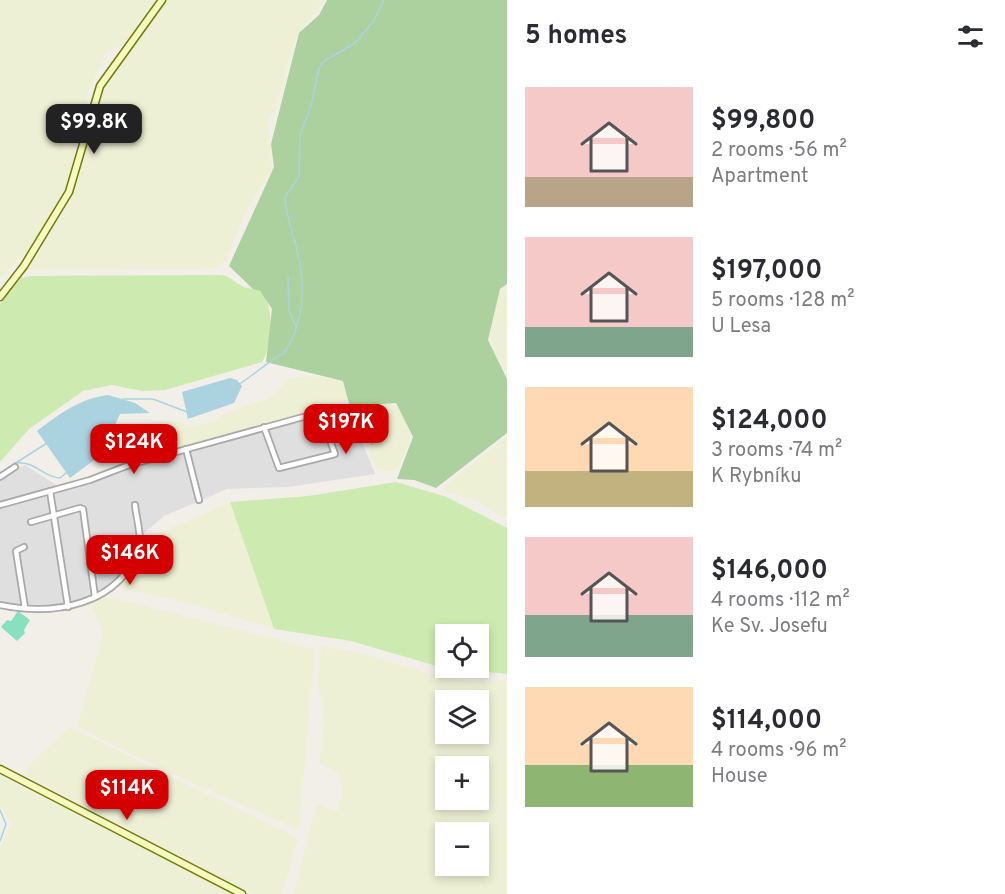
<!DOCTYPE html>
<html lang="en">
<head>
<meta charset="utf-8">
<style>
	:root { --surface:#fff; --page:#f7f7f7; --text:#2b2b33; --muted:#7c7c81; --accent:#d40000 }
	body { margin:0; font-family:Overpass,sans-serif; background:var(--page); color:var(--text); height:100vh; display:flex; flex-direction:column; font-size:22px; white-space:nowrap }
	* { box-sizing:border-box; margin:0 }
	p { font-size:20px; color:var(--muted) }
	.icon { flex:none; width:33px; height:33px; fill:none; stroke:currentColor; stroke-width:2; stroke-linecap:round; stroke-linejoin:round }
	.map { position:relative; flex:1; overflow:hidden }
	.panel { display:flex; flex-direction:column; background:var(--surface); width:498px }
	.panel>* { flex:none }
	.controls { position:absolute; left:435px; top:624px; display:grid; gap:12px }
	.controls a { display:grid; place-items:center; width:54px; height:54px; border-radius:0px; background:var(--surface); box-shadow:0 3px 9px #0003; font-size:30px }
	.price { position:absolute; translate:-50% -51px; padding:0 14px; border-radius:12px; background:var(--accent); color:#fff; font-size:20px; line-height:39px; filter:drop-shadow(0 2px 3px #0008) }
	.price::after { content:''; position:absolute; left:50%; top:36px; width:18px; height:14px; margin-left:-9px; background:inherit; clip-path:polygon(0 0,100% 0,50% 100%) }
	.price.selected { background:#222; color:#fff }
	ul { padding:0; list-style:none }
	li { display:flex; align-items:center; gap:18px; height:150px; padding:0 18px }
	li span { display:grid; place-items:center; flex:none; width:168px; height:120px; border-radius:0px; color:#555 }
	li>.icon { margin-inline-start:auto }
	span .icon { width:72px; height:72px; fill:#fffc; stroke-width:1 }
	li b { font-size:26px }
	h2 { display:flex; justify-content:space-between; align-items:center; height:72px; padding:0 18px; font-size:26px }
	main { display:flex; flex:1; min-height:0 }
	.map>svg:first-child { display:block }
</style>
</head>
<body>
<main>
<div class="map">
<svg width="507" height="894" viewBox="0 0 507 894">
	<rect width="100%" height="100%" fill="#f2efe9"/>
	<!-- residential -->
	<polygon fill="#e0dfdf" points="337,406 348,407 375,474 288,487 227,489 164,516 144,533 118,577 103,590 74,603 19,605 0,603 0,471 2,476 25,465 64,490 121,469 322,414 321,408"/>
	<!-- farmland -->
	<g fill="#eef0d5" fill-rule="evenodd">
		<polygon points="0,0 156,0 131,37 119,47 107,51 88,93 67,190 37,242 0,278"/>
		<polygon points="167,0 324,0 294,41 278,104 268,122 272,168 245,214 226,260 217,268 200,269 27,270 62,216 75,189 103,88"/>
		<polygon points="507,286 507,374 493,349 490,327 498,295"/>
		<polygon points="311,376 342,381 347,392 346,407 337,405 316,409 132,461 128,459 140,436 156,423 174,421 194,426 213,421 228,412 270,398 289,379"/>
		<polygon points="389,403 393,403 404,415 411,438 399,466 393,470 378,472 368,452 373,442 366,413 371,408"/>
		<polygon points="507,436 507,519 476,501 445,491 443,488"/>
		<polygon points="230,502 274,629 173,599 117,587 149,543 164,531"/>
		<polygon points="109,597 315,649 299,830 181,778 77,727 103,633 90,603"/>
		<path d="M321,646L369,655L442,678L482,682L507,680V894H294L315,807L320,805L337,811L343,788L338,773L319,763L324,721L318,684ZM446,700H478V734H446ZM446,766H478V800H446ZM446,832H478V866H446Z"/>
		<polygon points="69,727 296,837 298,840 282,894 252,894 25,775 27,767"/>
		<polygon points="0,776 183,868 233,894 0,894 0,848 12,822 0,806"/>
	</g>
	<!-- grass -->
	<g fill="#cdebb0" fill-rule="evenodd">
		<path d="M221,275C230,276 234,282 242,286C247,289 254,288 259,291C276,302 272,348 262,362L165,390L142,391L112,385L83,391L29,429L0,462V304L21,278L30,276Z"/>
		<path d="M396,482L447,497L507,528V674L440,667L351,641L274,629L230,502L308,496ZM446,634H478V668H446Z"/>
	</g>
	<!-- forest -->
	<polygon fill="#add19e" points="327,0 507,0 507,284 500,289 488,340 507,379 507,433 436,488 414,480 397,479 413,437 396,403 381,404 365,411 373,445 356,430 343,381 266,362 272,309 260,291 253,289 229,266 274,167 271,144 299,33 319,15"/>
	<!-- pitch -->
	<polygon fill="#88e0be" points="18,611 30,620 24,630 25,633 17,641 1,627 7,620 11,621"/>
	<!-- water -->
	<g fill="#aad3df">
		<polygon points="230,378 237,380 242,386 234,403 188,419 182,392"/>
		<path d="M108,395L135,403L150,413L120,414L115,425L119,431L114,445L70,478L37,431C59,414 81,398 108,395Z"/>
	</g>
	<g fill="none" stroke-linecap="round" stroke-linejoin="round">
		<!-- stream -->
		<g stroke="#aad3df" stroke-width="1.5">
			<polyline points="288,277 289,311 296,326"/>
			<path d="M241,383C251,377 275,356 283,354C303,328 306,287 298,255C294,235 286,218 285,197L299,176L300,135L311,106L319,68L324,61L355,43L373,22L384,0"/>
			<polyline points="123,399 153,399 187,412"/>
			<path d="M15,463C37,461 42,477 60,478L66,473"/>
			<polyline points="0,473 47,443"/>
			<polyline points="0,810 6,824 0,841"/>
		</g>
		<defs>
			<g id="street">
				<polyline points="186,449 199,500"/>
				<polyline points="0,477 15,467"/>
				<polyline points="50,491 68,607"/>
				<polyline points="0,505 90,480 129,465 314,414 321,416 335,454 279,468 264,427"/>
				<polyline points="31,522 80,508 83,509 95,597"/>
				<polyline points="24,547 16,551 25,608"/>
				<path d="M0,605C53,616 121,606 139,546C142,535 136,517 135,505"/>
			</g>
			<g id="secondary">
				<polyline points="0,297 24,266 69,192 100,86 162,0"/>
				<polyline points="0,769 242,894"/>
			</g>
		</defs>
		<!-- street casing -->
		<use href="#street" stroke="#a9a9a9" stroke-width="8"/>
		<!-- secondary casing -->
		<use href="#secondary" stroke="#707d05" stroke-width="9"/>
		<!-- street -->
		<use href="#street" stroke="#fff" stroke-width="4.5"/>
		<!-- secondary -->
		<use href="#secondary" stroke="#f7fabf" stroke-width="6"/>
	</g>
</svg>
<div class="controls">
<a><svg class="icon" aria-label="locate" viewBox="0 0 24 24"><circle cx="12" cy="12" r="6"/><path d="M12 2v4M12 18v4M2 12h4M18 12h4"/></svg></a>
<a><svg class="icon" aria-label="layers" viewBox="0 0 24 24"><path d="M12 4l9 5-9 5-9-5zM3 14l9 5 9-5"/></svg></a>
<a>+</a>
<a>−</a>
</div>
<b class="price selected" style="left:94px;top:155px">$99.8K</b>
<b class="price" style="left:346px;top:455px">$197K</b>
<b class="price" style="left:134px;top:475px">$124K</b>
<b class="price" style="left:130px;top:586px">$146K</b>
<b class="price" style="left:127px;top:821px">$114K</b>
</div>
<section class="panel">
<h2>5 homes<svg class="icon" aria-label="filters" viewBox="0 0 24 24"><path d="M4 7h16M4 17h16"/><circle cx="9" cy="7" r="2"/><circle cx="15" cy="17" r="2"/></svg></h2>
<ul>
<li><span style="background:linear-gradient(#f6c9c9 75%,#b9a48a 0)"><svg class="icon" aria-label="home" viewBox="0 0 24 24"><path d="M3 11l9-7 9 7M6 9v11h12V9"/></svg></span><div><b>$99,800</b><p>2 rooms · 56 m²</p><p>Apartment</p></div></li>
<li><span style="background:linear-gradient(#f6c9c9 75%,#7fa58c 0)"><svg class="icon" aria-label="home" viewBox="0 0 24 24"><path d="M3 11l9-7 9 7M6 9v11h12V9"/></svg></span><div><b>$197,000</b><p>5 rooms · 128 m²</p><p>U Lesa</p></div></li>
<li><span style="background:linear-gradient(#ffd9b3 70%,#c2b280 0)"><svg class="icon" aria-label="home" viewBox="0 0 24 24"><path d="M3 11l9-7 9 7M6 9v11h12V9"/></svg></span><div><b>$124,000</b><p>3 rooms · 74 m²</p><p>K Rybníku</p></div></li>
<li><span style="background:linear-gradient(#f6c9c9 65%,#7fa58c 0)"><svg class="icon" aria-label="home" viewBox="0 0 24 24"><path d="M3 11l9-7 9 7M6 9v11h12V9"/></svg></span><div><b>$146,000</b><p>4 rooms · 112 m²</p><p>Ke Sv. Josefu</p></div></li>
<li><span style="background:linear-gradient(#ffd9b3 65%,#8fb573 0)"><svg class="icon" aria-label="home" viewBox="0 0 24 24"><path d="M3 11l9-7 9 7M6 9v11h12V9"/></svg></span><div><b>$114,000</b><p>4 rooms · 96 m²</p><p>House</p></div></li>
</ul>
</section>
</main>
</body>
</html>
